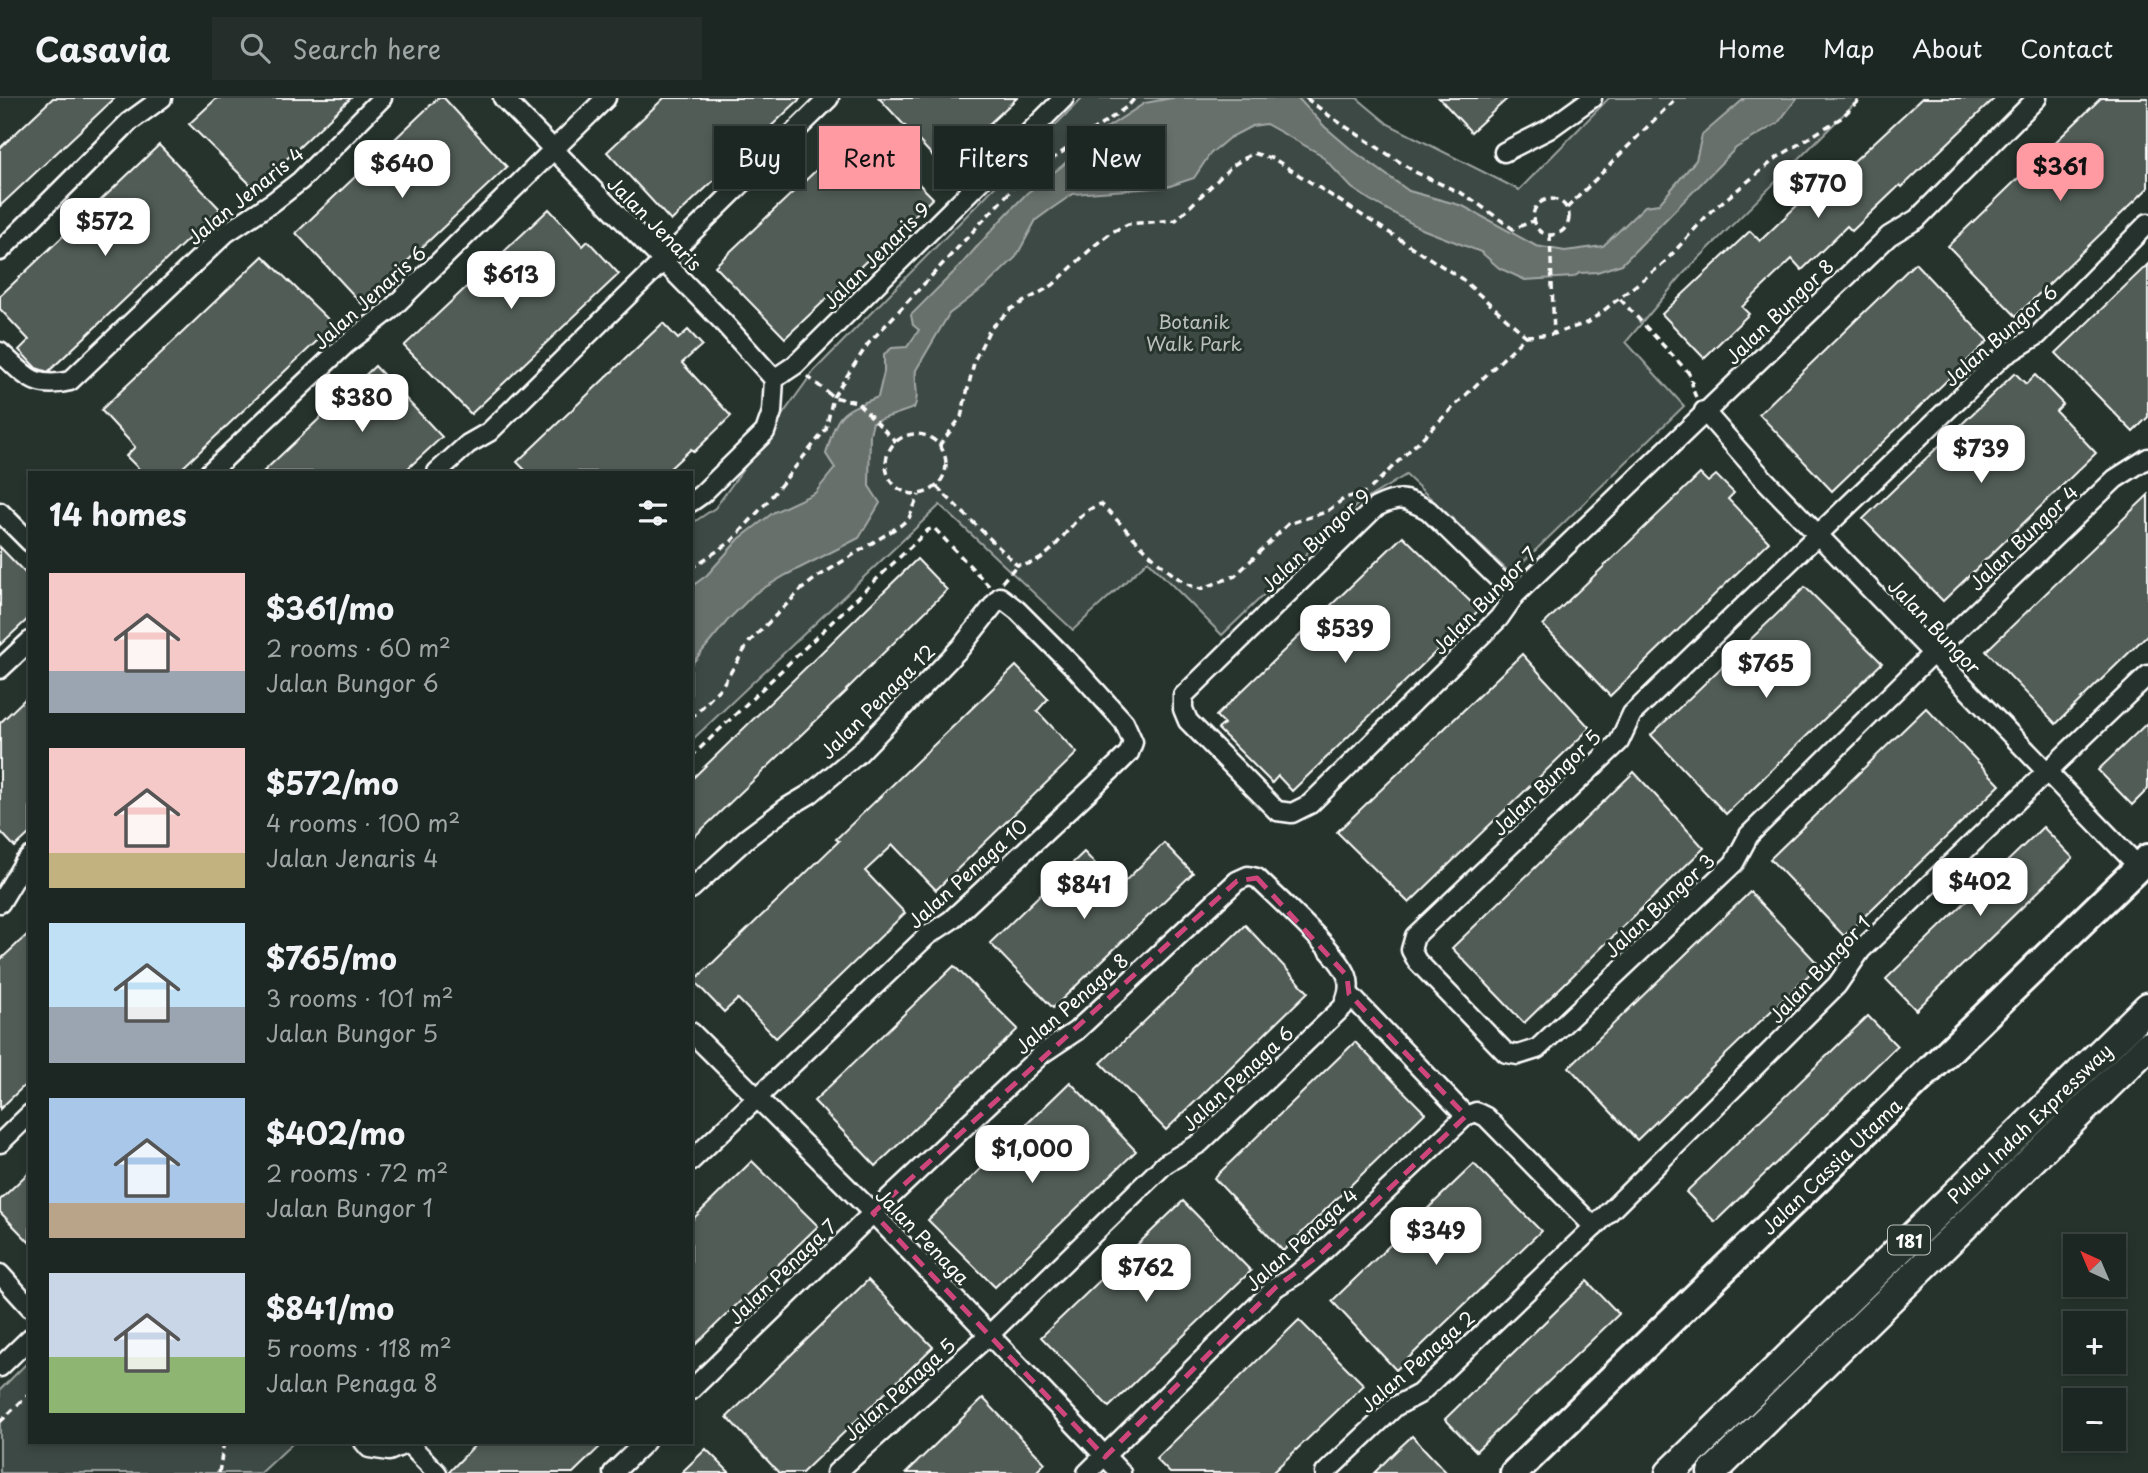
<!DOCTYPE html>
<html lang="en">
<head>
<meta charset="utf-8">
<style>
	:root { --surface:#1c2622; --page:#252e2a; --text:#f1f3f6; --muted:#a0a5a5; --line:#3a4340; --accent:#ff9aa2 }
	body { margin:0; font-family:"Playpen Sans",sans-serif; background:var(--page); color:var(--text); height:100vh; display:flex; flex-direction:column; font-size:26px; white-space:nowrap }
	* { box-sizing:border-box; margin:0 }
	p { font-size:23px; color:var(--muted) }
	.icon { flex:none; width:38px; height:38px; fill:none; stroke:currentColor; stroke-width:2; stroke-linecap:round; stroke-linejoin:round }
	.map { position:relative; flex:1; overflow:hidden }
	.drawer { position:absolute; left:28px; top:373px; width:665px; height:973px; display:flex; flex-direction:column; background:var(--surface); border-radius:0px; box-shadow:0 4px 10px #0003,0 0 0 2px var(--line) }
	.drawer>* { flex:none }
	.top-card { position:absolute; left:714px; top:28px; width:665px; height:63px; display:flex; gap:14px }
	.needle { width:46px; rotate:316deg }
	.tools { position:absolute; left:2063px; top:1136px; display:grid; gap:14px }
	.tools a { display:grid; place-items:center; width:63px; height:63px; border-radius:0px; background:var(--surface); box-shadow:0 4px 10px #0003,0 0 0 2px var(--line); font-size:35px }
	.price { position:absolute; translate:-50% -60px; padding:0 16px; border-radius:14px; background:#fff; color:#222; font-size:23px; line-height:46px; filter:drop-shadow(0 2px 4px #0008) }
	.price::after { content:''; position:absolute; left:50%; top:42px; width:21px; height:16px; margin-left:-10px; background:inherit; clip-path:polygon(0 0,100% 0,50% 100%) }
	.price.selected { background:var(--accent); color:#111 }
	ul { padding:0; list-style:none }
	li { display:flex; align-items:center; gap:21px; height:175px; padding:0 21px }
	li span { display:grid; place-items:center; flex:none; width:196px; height:140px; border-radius:0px; color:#555 }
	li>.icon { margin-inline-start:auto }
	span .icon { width:84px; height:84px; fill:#fffc; stroke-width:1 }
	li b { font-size:30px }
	h2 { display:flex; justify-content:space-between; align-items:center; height:84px; padding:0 21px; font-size:30px }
	.pill { padding:0 24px; border-radius:0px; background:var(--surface); box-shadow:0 4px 10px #0003,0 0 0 2px var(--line); font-size:24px; line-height:63px }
	.pill.selected { background:var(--accent); color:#111 }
	header { display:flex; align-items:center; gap:42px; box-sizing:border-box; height:98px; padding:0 35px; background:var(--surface); border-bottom:2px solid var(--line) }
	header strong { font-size:33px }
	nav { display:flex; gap:38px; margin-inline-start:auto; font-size:24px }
	.search { width:490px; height:63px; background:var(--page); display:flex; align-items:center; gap:18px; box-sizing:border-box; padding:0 24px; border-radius:0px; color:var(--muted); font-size:26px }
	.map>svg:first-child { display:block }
</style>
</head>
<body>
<header>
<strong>Casavia</strong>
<div class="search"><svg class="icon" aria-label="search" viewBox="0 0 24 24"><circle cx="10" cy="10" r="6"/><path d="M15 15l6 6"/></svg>Search here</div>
<nav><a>Home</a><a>Map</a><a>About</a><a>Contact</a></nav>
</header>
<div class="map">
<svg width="2148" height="1375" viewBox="0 0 2148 1375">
	<rect width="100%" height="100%" fill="#26332d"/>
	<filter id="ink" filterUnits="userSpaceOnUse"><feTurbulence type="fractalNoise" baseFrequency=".0143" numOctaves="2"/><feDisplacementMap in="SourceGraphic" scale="14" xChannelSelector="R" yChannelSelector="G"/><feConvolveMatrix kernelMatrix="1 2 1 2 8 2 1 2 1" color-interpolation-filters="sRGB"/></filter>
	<g filter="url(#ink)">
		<!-- green -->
		<g fill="#3e4944" stroke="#9ea4a2" stroke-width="2">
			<polygon points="1082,0 1357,0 1388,26 1519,92 1609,0 1860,0 1683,176 1626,244 1684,308 1511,476 1406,377 1358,406 1222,537 1148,463 1073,532 940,407 691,643 691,426 715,410 814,273"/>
			<polygon points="30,1262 30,1344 294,1344 261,1375 0,1375 0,1292"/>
		</g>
		<!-- water -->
		<path fill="#67706c" stroke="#a4a9a7" stroke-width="2" d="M1172,0H1298L1325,29L1352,52L1409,93L1463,108L1536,148L1565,153L1603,148L1645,108L1659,106L1696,62L1702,37L1745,0H1797L1778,25L1736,50L1622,166L1597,174L1580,175L1573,179L1525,182L1499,170L1481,154L1422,131L1370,102L1352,90L1320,56L1266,26L1252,28L1229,40L1210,56L1194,80L1167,89L1073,96L1051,111L1036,122L1016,159L987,187L949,216L916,272C914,285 920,298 914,310L873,324L870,336L869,388L880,405L859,440L786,477L754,496L728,522L691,567V489L707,477L739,441L774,414L815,395L835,370L826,356C838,314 839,314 878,299L884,274V256L892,250L907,249L919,232L913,227L911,217L958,170L1000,123L1027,95L1062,68L1091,40L1145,5Z"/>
		<!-- building -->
		<g fill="#515c57" stroke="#fff" stroke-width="2">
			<polygon points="53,0 115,0 0,108 0,50"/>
			<polygon points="217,0 351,0 255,91 189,26"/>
			<polygon points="438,0 444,0 507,69 362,206 296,135"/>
			<polygon points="664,0 801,0 671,123 607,54"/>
			<polygon points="879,0 1017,0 943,69"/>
			<polygon points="1439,0 1508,0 1471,34"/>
			<polygon points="1922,0 1995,0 1902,89 1900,87 1852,133 1847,128 1802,172 1792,161 1742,209 1749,216 1704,260 1662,216 1750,133 1760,143 1808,97 1812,102"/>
			<polygon points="2101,0 2148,0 2148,90 2016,218 1948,148"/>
			<polygon points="862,29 933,100 785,240 715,168"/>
			<polygon points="159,47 220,111 48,274 36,270 19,252 29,242 0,211 0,198"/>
			<polygon points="549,111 583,148 588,143 619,176 471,316 404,248"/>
			<polygon points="263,158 334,227 178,374 142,374 126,358 135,349 101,312"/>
			<polygon points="1915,165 1988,243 1832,393 1759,316"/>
			<polygon points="2148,166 2148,319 2133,334 2056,255"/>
			<polygon points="663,225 678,241 688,232 702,247 682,265 731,318 694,354 691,351 666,374 527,374 517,364"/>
			<polygon points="375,268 442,339 430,350 404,374 263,374"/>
			<polygon points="2015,275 2026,286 2035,277 2063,306 2056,313 2096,355 1943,503 1863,421"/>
			<polygon points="1700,376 1708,384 1716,377 1734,395 1728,401 1769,444 1610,598 1543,527"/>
			<polygon points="2148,397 2148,536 2056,626 1986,553"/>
			<polygon points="1403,438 1479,512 1292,693 1278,678 1272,685 1218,631 1224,626 1216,618"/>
			<polygon points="0,449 30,480 30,519 0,547"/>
			<polygon points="917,461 947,492 846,592 847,593 691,742 691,682"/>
			<polygon points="1805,489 1882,565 1726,716 1651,637"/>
			<polygon points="1522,556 1590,630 1409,805 1337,734"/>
			<polygon points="1016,568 1048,601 1037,613 1077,655 936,792 893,747 865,773 905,815 776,940 738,901 724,914 694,883 839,743 836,741"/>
			<polygon points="30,596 30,735 15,749 0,733 0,625"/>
			<polygon points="1926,610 2000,687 1844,838 1770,761"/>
			<polygon points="2148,624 2148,691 2132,707 2098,672"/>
			<polygon points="1634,674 1704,750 1524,925 1452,850"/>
			<polygon points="2043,729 2073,760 1916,912 1886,881"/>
			<polygon points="1164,745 1193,775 1053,910 990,845 1084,754 1118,790"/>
			<polygon points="1750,794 1819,867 1637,1042 1569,969"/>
			<polygon points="1245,827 1308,894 1166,1032 1101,965"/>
			<polygon points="30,834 30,982 0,1011 0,862"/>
			<polygon points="954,868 1018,931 876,1068 814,1003"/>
			<polygon points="1868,918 1897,948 1715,1124 1686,1094"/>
			<polygon points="1355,944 1425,1015 1283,1153 1214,1080"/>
			<polygon points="1070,984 1136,1053 995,1189 928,1122"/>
			<polygon points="752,1063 818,1128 691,1251 691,1123"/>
			<polygon points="1474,1066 1541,1133 1396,1272 1332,1203"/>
			<polygon points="30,1073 30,1145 0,1114 0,1102"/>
			<polygon points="1183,1103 1251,1173 1109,1309 1041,1239"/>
			<polygon points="868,1182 933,1249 802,1375 779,1375 727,1319"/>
			<polygon points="1587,1183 1619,1216 1476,1353 1445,1321"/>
			<polygon points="1299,1222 1364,1287 1272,1375 1170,1375 1156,1361"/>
			<polygon points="983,1300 1045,1365 1035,1375 906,1375"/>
			<polygon points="1412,1338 1447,1375 1374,1375 1397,1352"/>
			<polygon points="478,1344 605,1344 573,1375 448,1375"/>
			<polygon points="706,1351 730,1375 681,1375"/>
		</g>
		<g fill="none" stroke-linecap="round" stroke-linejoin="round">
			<defs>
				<g id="street">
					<polyline points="503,0 722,223 774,281"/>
					<polyline points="1504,54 1549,31 1592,0"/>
					<polyline points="2148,125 2038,237 2002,259 1632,616 1619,644 1415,838 1411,852 1417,863 1506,955 1518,957 1537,951 1734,765 1749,737 1933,555 2115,381 2148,360"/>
					<polyline points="0,153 129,24 162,0"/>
					<path d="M0,254C25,277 34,292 70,283L226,135L273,104L300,83L382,0"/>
					<polyline points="774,281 795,267 1064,0"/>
					<polyline points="1704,313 1761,378 2139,769"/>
					<polyline points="210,374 345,247 389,213 606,0"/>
					<polyline points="437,374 468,346 489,334 829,0"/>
					<polyline points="691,404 701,397 765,334 772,314 774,281"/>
					<polyline points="0,414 30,444"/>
					<path d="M1515,497L1428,412C1405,400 1400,397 1376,409L1183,598V611L1188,623L1277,713L1292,715L1310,706L1499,520L1515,497L1889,138L1917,121L2037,0"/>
					<polyline points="0,571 30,543"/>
					<polyline points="691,791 747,740 788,709 810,696 858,656 961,549 1000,499 1017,512 1075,570 1124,624 1133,644 1129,655 1120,664 951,822 927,838 691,1063"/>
					<polyline points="0,805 24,765 30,759"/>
					<polyline points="1349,896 1466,1018"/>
					<polyline points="691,934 873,1115 1121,1375"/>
					<polyline points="0,1045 30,1016"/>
					<polyline points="1594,1129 1837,887 1861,852 2148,577"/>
					<polyline points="0,1176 30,1209"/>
					<polyline points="0,1269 30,1240"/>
					<path d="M691,1292L873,1115L1043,955L1076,933L1237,783L1248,778L1257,780C1277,800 1339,855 1347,878C1351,889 1347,899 1343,909L1200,1045L1165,1066L989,1237L836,1375"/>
					<polyline points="364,1344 369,1350 389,1353 410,1344"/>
					<polyline points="409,1346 437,1375"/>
					<polyline points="613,1375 645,1344"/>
					<polyline points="1087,1375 1276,1189 1296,1177 1318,1158 1466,1018 1476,1014 1486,1019 1594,1129 1419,1296 1396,1308 1325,1375"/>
				</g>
				<polyline id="secondary" points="1514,1375 2148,760"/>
				<g id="primary">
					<polyline points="1670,1375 2148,909"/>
					<polyline points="1712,1375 2148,948"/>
				</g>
			</defs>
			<!-- street casing -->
			<use href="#street" stroke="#fff" stroke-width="23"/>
			<!-- secondary casing -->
			<use href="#secondary" stroke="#fff" stroke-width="32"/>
			<!-- primary casing -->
			<use href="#primary" stroke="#fff" stroke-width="33"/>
			<!-- path -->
			<g stroke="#fff" stroke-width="3.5" stroke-dasharray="7 5" stroke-linecap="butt">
				<polyline points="1306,0 1331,19 1415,74 1467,98 1513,131 1533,123"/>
				<circle cx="1551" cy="119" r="18"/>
				<polyline points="1567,110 1676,0"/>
				<polyline points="1550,137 1554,236"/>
				<path d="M1620,201L1688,274C1694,284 1691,290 1696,299"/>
				<polyline points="1526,238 1554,236 1589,224 1664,165 1711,113 1778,59 1841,20 1862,0"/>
				<polyline points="807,278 833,299 857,304 896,344"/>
				<circle cx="916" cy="366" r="30"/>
				<polyline points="939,348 961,319 975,261 990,231 1011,211 1053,187 1094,148 1112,134 1128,126 1176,122 1232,68 1253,55 1274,61 1462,181 1526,238 1369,392"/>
				<path d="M937,389L1017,467C1056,469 1067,416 1101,406C1126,429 1170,485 1201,491L1235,478L1288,426L1326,414L1345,400L1366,394"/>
				<polyline points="691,470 731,444 767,404 826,331 833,299 868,246 1018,85 1128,8 1135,0"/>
				<polyline points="1002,484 1017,467"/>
				<polyline points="691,621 722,588 750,543 802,491 816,480 901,427 909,420 919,397"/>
				<polyline points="691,659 928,432 934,430 989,488"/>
				<polyline points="0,1324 30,1295"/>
				<polyline points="219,1375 224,1344"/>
			</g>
			<!-- street -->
			<use href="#street" stroke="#26332d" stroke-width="18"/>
			<!-- secondary -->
			<use href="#secondary" stroke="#26332d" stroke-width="26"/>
			<!-- primary -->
			<use href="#primary" stroke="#26332d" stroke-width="28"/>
		</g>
	</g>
	<!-- marked area -->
	<path fill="none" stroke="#ce467c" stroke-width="5" stroke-dasharray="14 9" stroke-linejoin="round" d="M1257,780L1347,878L1349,896L1466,1018L1318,1158L1276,1189L1105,1359L873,1115L1237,783Z"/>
	<g text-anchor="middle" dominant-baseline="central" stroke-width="6" stroke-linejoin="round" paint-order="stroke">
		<!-- shield labels -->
		<rect fill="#26332d" stroke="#bec2c0" stroke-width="2" x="1888" y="1127.5" width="42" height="29" rx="5"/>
		<g font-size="18" font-weight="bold" fill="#fff">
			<text x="1909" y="1142">181</text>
		</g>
		<!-- street labels -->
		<g font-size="19" fill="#fff" stroke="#26332d">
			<text transform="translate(245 97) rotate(-39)">Jalan Jenaris 4</text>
			<text transform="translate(655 125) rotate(45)">Jalan Jenaris</text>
			<text transform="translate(876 157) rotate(-45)">Jalan Jenaris 9</text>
			<text transform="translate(369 199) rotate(-42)">Jalan Jenaris 6</text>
			<text transform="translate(1779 213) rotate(-44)">Jalan Bungor 8</text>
			<text transform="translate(2000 237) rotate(-41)">Jalan Bungor 6</text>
			<text transform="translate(2023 439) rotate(-44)">Jalan Bungor 4</text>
			<text transform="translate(1315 442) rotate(-43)">Jalan Bungor 9</text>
			<text transform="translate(1484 502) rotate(-46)">Jalan Bungor 7</text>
			<text transform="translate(1935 528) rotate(46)">Jalan Bungor</text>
			<text transform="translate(877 603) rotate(-45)">Jalan Penaga 12</text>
			<text transform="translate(1546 684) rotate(-44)">Jalan Bungor 5</text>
			<text transform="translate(967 775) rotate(-42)">Jalan Penaga 10</text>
			<text transform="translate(1659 807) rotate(-43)">Jalan Bungor 3</text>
			<text transform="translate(1819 871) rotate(-47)">Jalan Bungor 1</text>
			<text transform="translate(1071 905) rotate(-41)">Jalan Penaga 8</text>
			<text transform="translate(1237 980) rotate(-43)">Jalan Penaga 6</text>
			<text transform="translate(2029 1025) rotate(-44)">Pulau Indah Expressway</text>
			<text transform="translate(1831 1068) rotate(-44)">Jalan Cassia Utama</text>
			<text transform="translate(923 1138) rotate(46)">Jalan Penaga</text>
			<text transform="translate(1301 1141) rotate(-42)">Jalan Penaga 4</text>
			<text transform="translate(782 1173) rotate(-44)">Jalan Penaga 7</text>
			<text transform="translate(1417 1263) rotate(-41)">Jalan Penaga 2</text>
			<text transform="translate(899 1291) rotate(-42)">Jalan Penaga 5</text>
		</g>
		<!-- park labels -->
		<g font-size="19" fill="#bbbfbe" stroke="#26332d">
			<text x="1194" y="223">Botanik<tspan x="1194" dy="22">Walk Park</tspan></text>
		</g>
	</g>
</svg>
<div class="tools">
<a><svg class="needle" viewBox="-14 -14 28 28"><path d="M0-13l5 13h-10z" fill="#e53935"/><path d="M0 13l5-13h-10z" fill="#a0a5a5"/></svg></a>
<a>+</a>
<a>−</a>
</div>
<b class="price" style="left:402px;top:102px">$640</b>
<b class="price selected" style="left:2060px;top:105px">$361</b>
<b class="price" style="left:1818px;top:122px">$770</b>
<b class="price" style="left:105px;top:160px">$572</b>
<b class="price" style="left:511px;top:213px">$613</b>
<b class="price" style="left:362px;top:336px">$380</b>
<b class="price" style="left:1981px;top:387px">$739</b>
<b class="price" style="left:1345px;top:567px">$539</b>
<b class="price" style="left:1766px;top:602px">$765</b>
<b class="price" style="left:1980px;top:820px">$402</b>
<b class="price" style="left:1084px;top:823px">$841</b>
<b class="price" style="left:1032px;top:1087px">$1,000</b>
<b class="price" style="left:1436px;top:1169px">$349</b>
<b class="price" style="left:1146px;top:1206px">$762</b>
<div class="top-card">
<a class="pill">Buy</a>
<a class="pill selected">Rent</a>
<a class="pill">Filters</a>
<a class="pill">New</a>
</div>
<section class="drawer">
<h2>14 homes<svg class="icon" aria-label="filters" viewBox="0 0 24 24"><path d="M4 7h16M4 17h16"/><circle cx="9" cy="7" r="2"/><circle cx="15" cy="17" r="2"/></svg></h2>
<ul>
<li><span style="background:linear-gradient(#f6c9c9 70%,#9aa5b1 0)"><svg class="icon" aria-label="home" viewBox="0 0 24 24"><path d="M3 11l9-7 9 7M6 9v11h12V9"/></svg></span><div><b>$361/mo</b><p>2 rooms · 60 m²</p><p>Jalan Bungor 6</p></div></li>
<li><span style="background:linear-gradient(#f6c9c9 75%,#c2b280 0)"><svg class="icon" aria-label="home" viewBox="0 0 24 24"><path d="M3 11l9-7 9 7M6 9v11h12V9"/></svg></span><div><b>$572/mo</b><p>4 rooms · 100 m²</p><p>Jalan Jenaris 4</p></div></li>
<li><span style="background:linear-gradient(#bfe0f5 60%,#9aa5b1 0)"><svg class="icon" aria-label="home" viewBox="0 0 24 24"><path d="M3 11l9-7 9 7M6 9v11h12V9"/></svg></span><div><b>$765/mo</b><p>3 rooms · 101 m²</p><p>Jalan Bungor 5</p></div></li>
<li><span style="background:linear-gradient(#a9c7e8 75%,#b9a48a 0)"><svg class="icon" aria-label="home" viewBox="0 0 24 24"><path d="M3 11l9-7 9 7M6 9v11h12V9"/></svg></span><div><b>$402/mo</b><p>2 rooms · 72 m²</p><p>Jalan Bungor 1</p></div></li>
<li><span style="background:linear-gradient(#c9d6e8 60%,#8fb573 0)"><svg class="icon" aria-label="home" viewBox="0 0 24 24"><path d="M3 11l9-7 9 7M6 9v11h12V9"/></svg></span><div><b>$841/mo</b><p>5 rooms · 118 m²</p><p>Jalan Penaga 8</p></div></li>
</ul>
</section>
</div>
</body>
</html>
